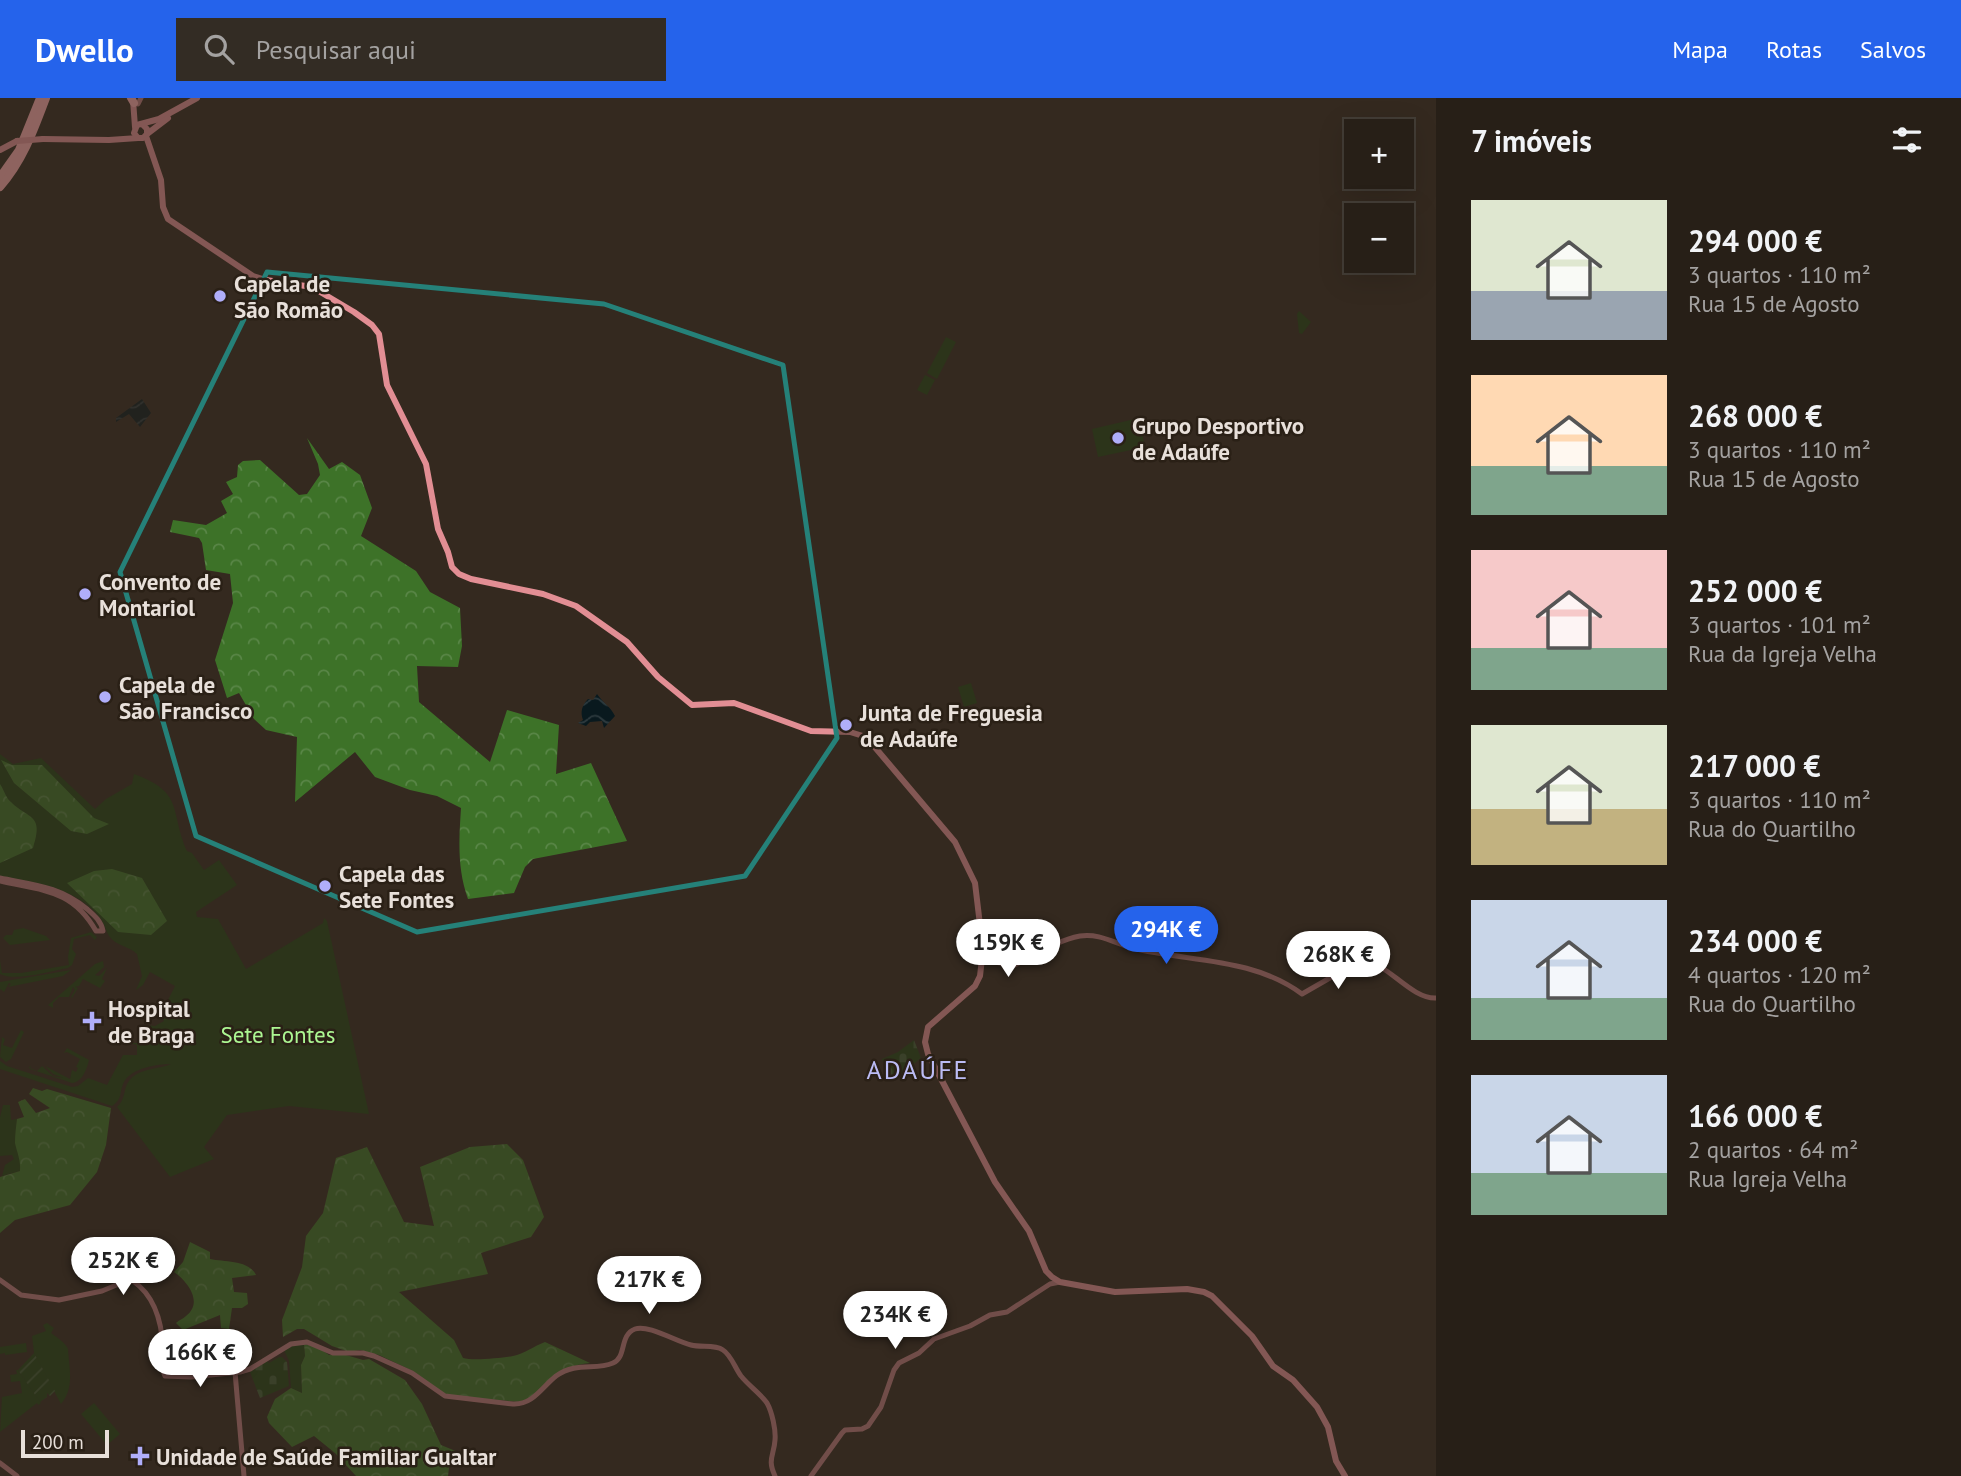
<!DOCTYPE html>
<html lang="pt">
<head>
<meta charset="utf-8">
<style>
	:root { --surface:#271f17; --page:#332c24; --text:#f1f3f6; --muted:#a4a2a1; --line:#433d36; --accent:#2563eb }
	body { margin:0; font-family:"PT Sans",sans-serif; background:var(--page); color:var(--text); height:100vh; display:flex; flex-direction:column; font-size:26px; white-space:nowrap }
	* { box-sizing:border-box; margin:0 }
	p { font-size:23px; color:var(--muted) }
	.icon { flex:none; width:38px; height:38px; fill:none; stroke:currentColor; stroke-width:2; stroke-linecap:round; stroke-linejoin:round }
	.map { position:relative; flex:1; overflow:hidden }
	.details { display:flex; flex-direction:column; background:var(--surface); width:525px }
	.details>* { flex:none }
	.controls { position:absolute; left:1344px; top:21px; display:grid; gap:14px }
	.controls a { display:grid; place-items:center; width:70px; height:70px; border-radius:0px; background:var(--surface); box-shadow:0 7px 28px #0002,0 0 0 2px var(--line); font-size:35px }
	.scale { position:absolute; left:21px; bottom:18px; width:88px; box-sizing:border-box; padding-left:7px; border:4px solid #e8e0da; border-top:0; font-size:19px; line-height:24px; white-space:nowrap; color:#e8e0da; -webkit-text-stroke:5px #2a2016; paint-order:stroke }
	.price { position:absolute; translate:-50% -60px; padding:0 16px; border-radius:24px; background:#fff; color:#222; font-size:23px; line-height:46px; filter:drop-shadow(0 2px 4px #0008) }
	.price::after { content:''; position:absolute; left:50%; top:42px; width:21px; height:16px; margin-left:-10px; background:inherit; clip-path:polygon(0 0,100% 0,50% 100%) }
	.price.selected { background:var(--accent); color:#fff }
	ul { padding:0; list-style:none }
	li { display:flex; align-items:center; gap:21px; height:175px; padding:0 35px }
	li span { display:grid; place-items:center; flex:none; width:196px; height:140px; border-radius:0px; color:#555 }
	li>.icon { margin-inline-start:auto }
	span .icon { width:84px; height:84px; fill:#fffc; stroke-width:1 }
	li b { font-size:30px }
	h2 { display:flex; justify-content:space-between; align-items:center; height:84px; padding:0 35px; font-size:30px }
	header { display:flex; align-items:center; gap:42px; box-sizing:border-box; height:98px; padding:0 35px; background:var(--accent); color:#fff }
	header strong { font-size:33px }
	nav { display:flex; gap:38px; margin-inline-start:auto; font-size:24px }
	.search { width:490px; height:63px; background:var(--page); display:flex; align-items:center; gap:18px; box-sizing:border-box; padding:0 24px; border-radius:0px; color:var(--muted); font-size:26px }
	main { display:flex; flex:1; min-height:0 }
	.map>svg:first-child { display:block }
</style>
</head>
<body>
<header>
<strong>Dwello</strong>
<div class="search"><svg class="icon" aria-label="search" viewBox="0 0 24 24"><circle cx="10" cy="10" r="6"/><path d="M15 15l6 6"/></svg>Pesquisar aqui</div>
<nav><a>Mapa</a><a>Rotas</a><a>Salvos</a></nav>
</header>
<main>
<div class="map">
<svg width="1436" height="1378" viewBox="0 0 1436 1378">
	<defs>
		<pattern id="forest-crowns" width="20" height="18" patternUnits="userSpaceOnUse" patternTransform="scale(1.75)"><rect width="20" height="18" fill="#3d7228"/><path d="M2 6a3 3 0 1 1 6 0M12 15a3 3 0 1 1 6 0" fill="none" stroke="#598647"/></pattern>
		<pattern id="cemetery-stones" width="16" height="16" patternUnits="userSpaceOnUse" patternTransform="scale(1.75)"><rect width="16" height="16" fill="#224016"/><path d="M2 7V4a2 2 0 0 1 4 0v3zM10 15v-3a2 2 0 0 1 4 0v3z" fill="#425b37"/></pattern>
		<pattern id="garden-furrows" width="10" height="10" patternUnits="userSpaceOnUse" patternTransform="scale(1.75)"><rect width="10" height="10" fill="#224016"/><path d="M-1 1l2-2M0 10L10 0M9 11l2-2" fill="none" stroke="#425b37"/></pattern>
		<pattern id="water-waves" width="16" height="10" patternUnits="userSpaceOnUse" patternTransform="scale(1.75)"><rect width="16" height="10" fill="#09191e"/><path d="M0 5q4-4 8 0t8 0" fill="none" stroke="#2d3a3e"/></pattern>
	</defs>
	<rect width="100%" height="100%" fill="#34291f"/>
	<!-- green -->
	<g fill="#224016">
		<polygon points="1299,213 1311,224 1302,236 1299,235 1297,216"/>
		<polygon points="946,239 956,244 937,281 927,275"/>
		<polygon points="925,277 935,282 927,297 917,292"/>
		<polygon points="1139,320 1145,349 1098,359 1092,331"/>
		<polygon points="971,585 977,605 964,609 958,589"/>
		<path d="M0,656L13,666L41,660L95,711L106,701L132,686L134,676C185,695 169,711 187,753L192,755L204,772L219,762L237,787L196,814L197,819L218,821L246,871L323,825L324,820L327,823L369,1016L289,1008L227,1017L204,1049L214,1061L170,1079L117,1009C126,1001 123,991 129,983C138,970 161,971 171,966C158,966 131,970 124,984C119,994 123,1001 112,1008L0,971V963L7,968L72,989L78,988L88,980L107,987L123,957H137V947L115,940L117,937L132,945H139V936L143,927L155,928L164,923L157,911L166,906L175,888L150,874L143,887L136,892L142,878L137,856C129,848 116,848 109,838C107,835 104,825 100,820C77,789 35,785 0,778Z"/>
		<polygon points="23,830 46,838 50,842 10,847 3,840 6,837 12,837 14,832"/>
		<path d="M91,834L97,839L95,842L90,837L74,841L72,851L76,856L72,867L68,870C51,873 15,884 0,876V862L2,875H21L69,867L68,859L71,840Z"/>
		<polygon points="103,863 104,869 95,877 99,878 107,870 102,881 105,883 100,890 83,881 79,888 75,889 78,890 72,900 71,899 75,892 73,889 69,899 59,899 53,905 53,910 48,907 95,866"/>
		<polygon points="71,872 63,878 8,889 11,886 9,885 4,894 0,891 0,884"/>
		<polygon points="21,932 24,934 11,961 6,964 0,959 2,939 5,941 3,947 12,950"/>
		<path d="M67,950L89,962C87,970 83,984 72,985L30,971L29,969L31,968L30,970L37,973L42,968L53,978L63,980L53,976L45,968L70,981L72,972L76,974L78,970L76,969L80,961L67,954L64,955Z"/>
		<polygon points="3,1007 10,1007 11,1022 17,1021 16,1047 20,1063 20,1073 2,1078 5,1067 14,1061 12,1057 0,1058 0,1019"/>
		<path d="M47,1225L54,1230L51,1235C55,1238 66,1245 68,1251C69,1270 75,1290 61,1306L34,1255L32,1238L46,1233L43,1227Z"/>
		<polygon points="26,1245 27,1254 5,1257 5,1255 0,1256 0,1249"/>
		<polygon points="294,1246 304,1246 305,1258 301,1267 302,1295 291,1290 289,1263 284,1252"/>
		<polygon points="206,1255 207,1276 203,1277 200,1271 195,1270 191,1257"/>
		<polygon points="16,1272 18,1272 41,1305 38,1307 37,1305 0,1334 2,1299 22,1295 20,1283 11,1284 10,1277 17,1276"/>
		<polygon points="94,1305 120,1336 107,1347 81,1316"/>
	</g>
	<!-- forest -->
	<g fill="url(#forest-crowns)">
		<path d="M307,340L329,371L342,364L360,377L372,410L361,438L416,473L430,494L460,510L462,548L458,569L417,568L419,604L490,664L507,612L559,627L556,676L591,665L627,743L533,761L525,769L514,795L468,801C457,771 459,741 461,710L437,698L410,692L375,679L355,654L295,704L297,639L266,632L254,621L239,595L227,600L215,562L233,505L230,476L206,472L202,445L199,440L170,434L173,422L206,427L227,415L221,403L233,396L226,384L237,379L238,367L243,363L260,362L299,397L307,396L320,377L318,366Z"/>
		<polygon points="1,662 12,667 42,667 94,720 109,726 87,736 71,733 14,685"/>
		<path d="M0,686C3,690 5,697 8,701C27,722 45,714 33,750L0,765Z"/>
		<polygon points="112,771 142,780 167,823 151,837 118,834 67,785 94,773"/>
		<path d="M33,990L42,993L47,991L111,1010L106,1047L97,1074L70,1107L15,1122L0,1135V1079L20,1073C21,1062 17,1055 15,1045C15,1037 16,1029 17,1021L24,1019L18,1004L25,1001L36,1015L50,1010L29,996Z"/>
		<path d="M507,1046L523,1062L544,1119L531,1139L481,1155L488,1176L399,1194L454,1242L463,1260C472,1263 503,1260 513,1258C524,1256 534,1248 545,1244L590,1265C557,1267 549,1294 521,1304L460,1299L442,1295L413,1273L379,1257L360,1252L349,1254L332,1248L304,1231H297L283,1239L282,1222L302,1169L306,1138L323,1115L336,1060L367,1049L404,1124L434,1128L420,1069L470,1049Z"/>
		<path d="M190,1144L210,1154V1161C225,1164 249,1162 256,1177L232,1180L234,1194L247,1195L248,1206L242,1210H232L229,1231L221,1230L220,1217L183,1232L176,1225C179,1222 183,1221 186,1218C204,1204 187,1183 174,1174L183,1164Z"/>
		<polygon points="304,1246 318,1249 329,1257 346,1257 363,1262 369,1261 405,1282 422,1306 441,1347 458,1354 449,1370 448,1378 356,1378 335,1355 314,1338 292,1349 269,1325 267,1319 275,1301 291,1290 302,1295 301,1267 305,1258"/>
	</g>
	<!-- cemetery -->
	<g fill="url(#cemetery-stones)">
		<polygon points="914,942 921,960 893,983 882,961 898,954"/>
		<polygon points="279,1259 282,1259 287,1264 289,1288 260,1300 250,1274 267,1263 269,1265"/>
	</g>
	<!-- garden -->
	<polygon fill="url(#garden-furrows)" points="34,1255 55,1293 50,1298 47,1295 47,1299 40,1304 18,1272"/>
	<!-- water -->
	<g fill="url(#water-waves)">
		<polygon points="142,301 151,315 140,329 129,316 116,324 116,320"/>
		<path d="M597,596C603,605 610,608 615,618L604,630L602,623L590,624L586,628L578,625L583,622C580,614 582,607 588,601L593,602Z"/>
	</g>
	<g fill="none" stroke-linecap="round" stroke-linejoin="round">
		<!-- secondary -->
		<g stroke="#ba797d" stroke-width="5">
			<polyline points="138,6 141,0"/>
			<path d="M0,780C34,787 59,788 87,811C95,818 101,823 103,833H96C72,791 43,793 0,783"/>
			<path d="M983,861L1008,867H1015C1035,857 1058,842 1080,838C1099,835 1114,845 1132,850C1189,864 1252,859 1302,896L1349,869L1369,863C1392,871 1413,901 1436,900"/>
			<path d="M0,1182L21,1197L59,1202L102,1193L126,1183H133C155,1198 162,1226 163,1251C164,1261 160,1269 165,1278L191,1279L240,1274L250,1271L291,1246L307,1244L333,1255H363L374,1258L412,1275L445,1298L513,1306C533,1307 542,1289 556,1278C577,1263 595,1273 613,1265C627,1259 619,1237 635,1231C648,1226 677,1244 691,1247C701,1250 714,1246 723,1252C731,1257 735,1270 741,1278C749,1288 760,1295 767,1305C772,1314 776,1332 775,1342C774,1358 767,1361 775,1378"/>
			<polyline points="235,1274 244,1378"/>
			<polyline points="0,1365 17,1378"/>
			<polyline points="811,1378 842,1335 845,1332 862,1331 868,1328 881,1309 894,1272 899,1265 919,1255 934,1241 970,1228 990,1217 1007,1214 1050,1186 1060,1184"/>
		</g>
		<!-- primary -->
		<g stroke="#e28e94" stroke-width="6">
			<polyline points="133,2 135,29"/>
			<polyline points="143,27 147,31 147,36 143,40 138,40 134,35 137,27 159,21 197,0"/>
			<polyline points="147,36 168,20"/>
			<polyline points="146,38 161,82 163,109 168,121 253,178 266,182 312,189 354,214 372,227 379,236 387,287 426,366 438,431 448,454 452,469 459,476 471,481 543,496 576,508 627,544 658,579 692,607 734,605 811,633 850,634 863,638 873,647 955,744 975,785 983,852 980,878 975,888 928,929 925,944 928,956 995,1084 1029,1133 1046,1173 1052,1179 1060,1184 1115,1194 1187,1191 1204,1194 1212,1198 1252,1238 1273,1268 1293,1282 1317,1309 1328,1329 1336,1363 1345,1378"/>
			<polyline points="43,41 109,42 138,40"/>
			<polyline points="0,52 17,43"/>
		</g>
		<!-- highway -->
		<g stroke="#faa8ad" stroke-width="8">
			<polyline points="131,0 134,5"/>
			<polyline points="0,79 19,52 40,0"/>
			<path d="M0,89C23,63 34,32 46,0"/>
		</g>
		<!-- primary-bridge -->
		<polyline stroke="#e28e94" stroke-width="6" points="17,43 43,41"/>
	</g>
	<!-- marked area -->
	<path d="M0 0H1436V1378H0ZM267,174L604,206L783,267L837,640L745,778L417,834L196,738L120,474Z" fill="#34291f" fill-opacity=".55" fill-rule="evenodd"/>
	<path fill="none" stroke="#258179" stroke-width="5" stroke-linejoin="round" d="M267,174L604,206L783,267L837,640L745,778L417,834L196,738L120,474Z"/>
	<!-- markers -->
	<g fill="#b0aefa" stroke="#2a2016" stroke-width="2.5">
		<circle cx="220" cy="198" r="7"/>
		<circle cx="1118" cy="340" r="7"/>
		<circle cx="85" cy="496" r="7"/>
		<circle cx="105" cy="599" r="7"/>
		<circle cx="846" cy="627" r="7"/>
		<circle cx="325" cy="788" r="7"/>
		<path d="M88.5 912.5h7v7h7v7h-7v7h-7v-7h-7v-7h7z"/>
		<path d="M136.5 1347.5h7v7h7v7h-7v7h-7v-7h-7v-7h7z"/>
	</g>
	<g text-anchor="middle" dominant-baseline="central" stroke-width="5" stroke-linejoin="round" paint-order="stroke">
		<!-- poi labels -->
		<g font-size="23" font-weight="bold" fill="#e8e0da" stroke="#2a2016" text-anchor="start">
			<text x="234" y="185">Capela de<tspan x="234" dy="26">São Romão</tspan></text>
			<text x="1132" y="327">Grupo Desportivo<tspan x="1132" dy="26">de Adaúfe</tspan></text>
			<text x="99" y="483">Convento de<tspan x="99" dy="26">Montariol</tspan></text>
			<text x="119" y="586">Capela de<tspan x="119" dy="26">São Francisco</tspan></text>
			<text x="860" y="614">Junta de Freguesia<tspan x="860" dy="26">de Adaúfe</tspan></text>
			<text x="339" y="775">Capela das<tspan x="339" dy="26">Sete Fontes</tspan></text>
			<text x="108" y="910">Hospital<tspan x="108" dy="26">de Braga</tspan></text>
			<text x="156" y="1358">Unidade de Saúde Familiar Gualtar</text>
		</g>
		<!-- park labels -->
		<g font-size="23" fill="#acf692" stroke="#2a2016">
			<text x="278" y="936">Sete Fontes</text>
		</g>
		<!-- quarter labels -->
		<g font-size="26" letter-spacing="2" fill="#bcbcf5" stroke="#2a2016">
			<text x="918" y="971">ADAÚFE</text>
		</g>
	</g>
</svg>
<div class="controls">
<a>+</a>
<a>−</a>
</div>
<div class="scale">200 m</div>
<b class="price selected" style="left:1166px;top:868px">294K €</b>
<b class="price" style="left:1008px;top:881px">159K €</b>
<b class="price" style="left:1338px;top:893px">268K €</b>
<b class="price" style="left:123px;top:1199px">252K €</b>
<b class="price" style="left:649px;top:1218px">217K €</b>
<b class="price" style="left:895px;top:1253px">234K €</b>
<b class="price" style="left:200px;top:1291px">166K €</b>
</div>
<section class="details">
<h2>7 imóveis<svg class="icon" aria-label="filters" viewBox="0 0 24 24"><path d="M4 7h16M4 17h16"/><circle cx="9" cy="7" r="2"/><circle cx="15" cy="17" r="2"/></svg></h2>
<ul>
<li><span style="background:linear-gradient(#dfe7d0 65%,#9aa5b1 0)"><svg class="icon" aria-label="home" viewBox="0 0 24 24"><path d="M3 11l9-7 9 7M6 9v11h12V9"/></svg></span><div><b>294 000 €</b><p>3 quartos · 110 m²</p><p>Rua 15 de Agosto</p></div></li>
<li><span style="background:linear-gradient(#ffd9b3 65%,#7fa58c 0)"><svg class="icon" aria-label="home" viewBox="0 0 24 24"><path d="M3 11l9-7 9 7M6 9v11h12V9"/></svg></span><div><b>268 000 €</b><p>3 quartos · 110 m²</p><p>Rua 15 de Agosto</p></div></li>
<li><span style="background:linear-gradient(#f6c9c9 70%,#7fa58c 0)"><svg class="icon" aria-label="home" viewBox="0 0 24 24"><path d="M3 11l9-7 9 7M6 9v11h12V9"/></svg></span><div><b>252 000 €</b><p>3 quartos · 101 m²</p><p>Rua da Igreja Velha</p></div></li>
<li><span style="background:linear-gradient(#dfe7d0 60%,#c2b280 0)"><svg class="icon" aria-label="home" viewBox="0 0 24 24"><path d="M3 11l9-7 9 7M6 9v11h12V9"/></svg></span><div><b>217 000 €</b><p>3 quartos · 110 m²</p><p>Rua do Quartilho</p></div></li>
<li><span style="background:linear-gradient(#c9d6e8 70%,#7fa58c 0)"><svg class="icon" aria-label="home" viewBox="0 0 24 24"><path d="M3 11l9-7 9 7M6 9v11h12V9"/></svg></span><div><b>234 000 €</b><p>4 quartos · 120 m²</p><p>Rua do Quartilho</p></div></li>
<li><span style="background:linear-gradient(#c9d6e8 70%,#7fa58c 0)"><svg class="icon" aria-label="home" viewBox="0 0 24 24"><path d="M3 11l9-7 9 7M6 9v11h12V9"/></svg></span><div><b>166 000 €</b><p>2 quartos · 64 m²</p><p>Rua Igreja Velha</p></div></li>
</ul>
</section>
</main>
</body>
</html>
